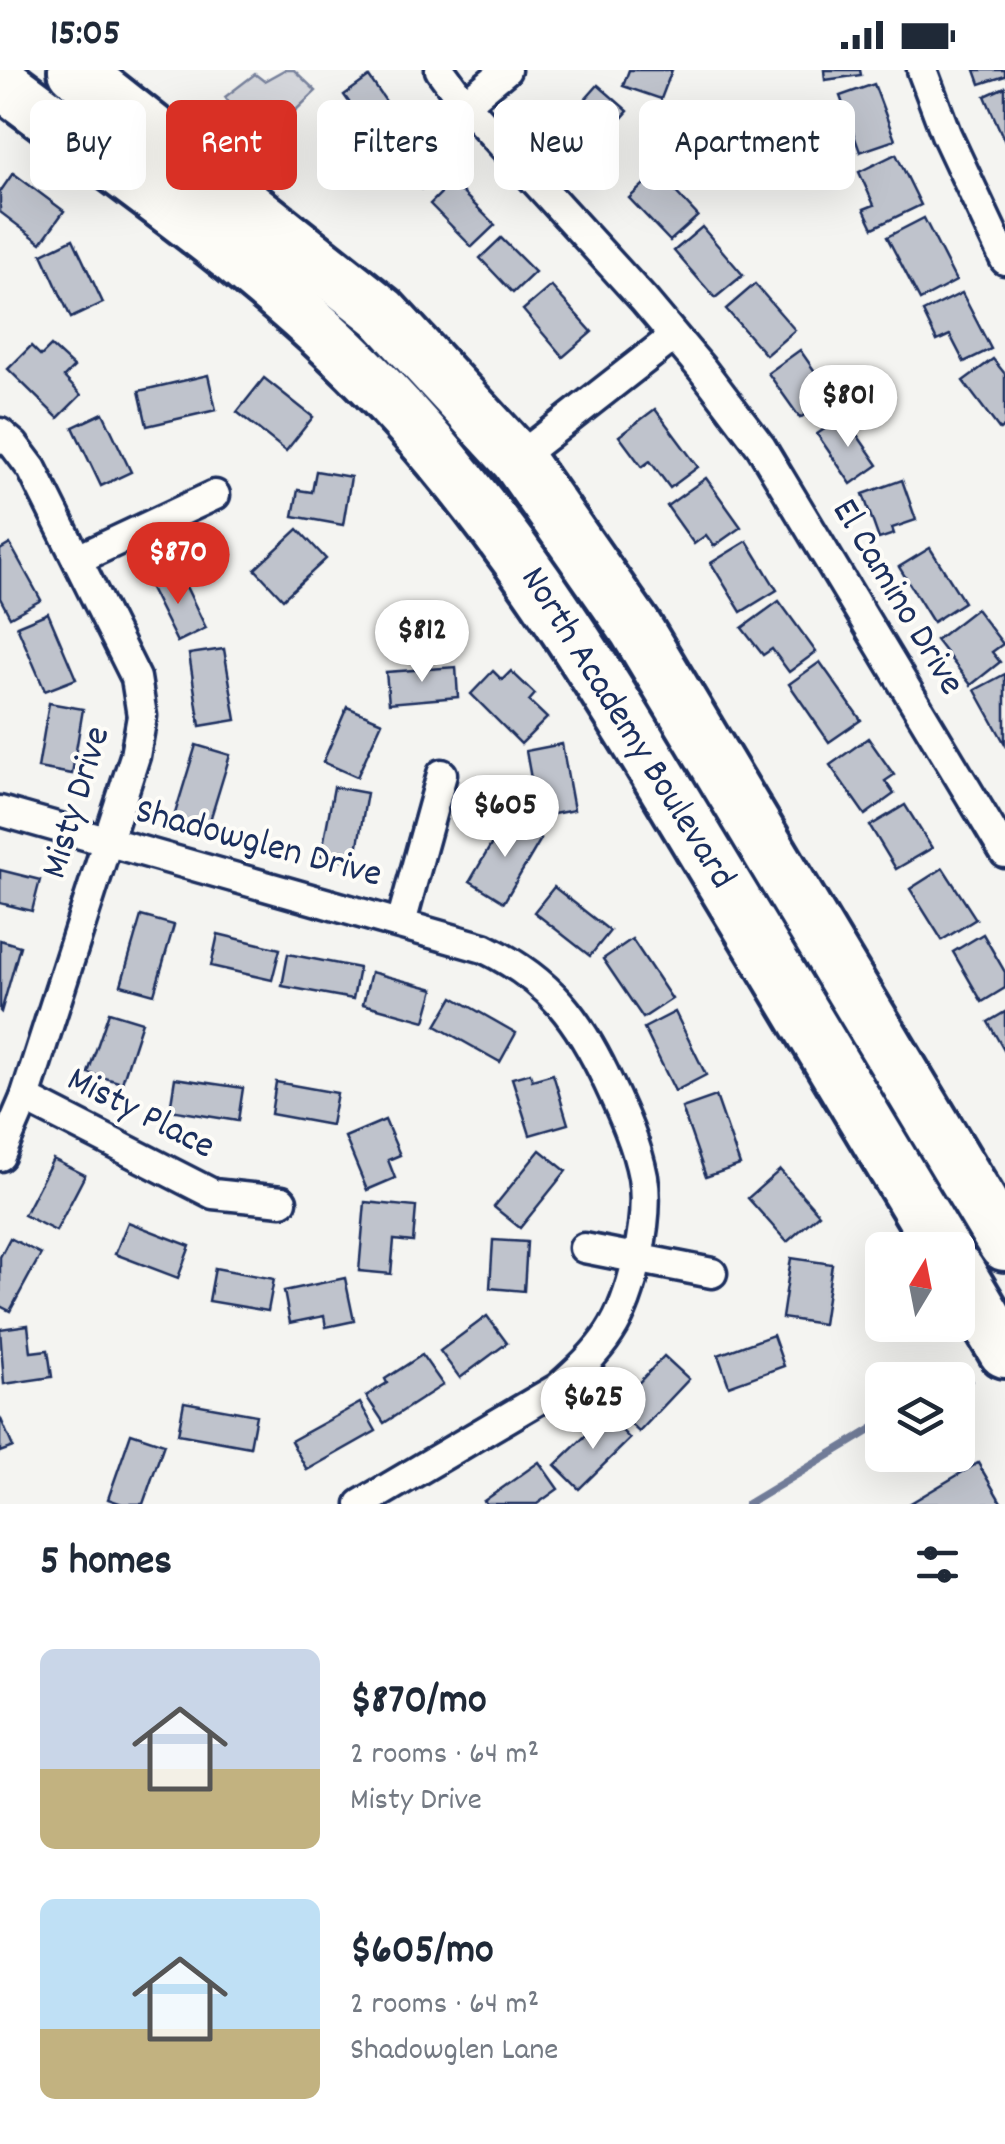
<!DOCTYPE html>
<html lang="en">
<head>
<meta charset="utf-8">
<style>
	:root { --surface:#fff; --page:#f6f6f7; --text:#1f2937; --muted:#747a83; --accent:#d93025 }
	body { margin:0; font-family:Dekko,sans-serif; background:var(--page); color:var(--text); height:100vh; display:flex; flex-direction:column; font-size:38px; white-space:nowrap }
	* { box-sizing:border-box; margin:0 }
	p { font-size:32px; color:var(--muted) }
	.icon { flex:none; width:55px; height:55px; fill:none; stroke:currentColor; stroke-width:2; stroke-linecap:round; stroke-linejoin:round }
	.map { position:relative; height:1434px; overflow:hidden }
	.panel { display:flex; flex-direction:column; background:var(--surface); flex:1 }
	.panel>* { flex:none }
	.hud { position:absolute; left:30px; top:30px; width:945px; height:90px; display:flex; gap:20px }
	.needle { width:65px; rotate:10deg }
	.fabs { position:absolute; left:865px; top:1162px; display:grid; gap:20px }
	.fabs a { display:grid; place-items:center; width:110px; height:110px; border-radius:15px; background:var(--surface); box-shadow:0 10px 40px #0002; font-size:50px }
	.price { position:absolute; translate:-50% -85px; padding:0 22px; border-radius:35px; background:#fff; color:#222; font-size:32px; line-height:65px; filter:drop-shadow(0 2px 5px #0008) }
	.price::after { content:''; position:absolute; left:50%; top:60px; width:30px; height:22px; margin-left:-15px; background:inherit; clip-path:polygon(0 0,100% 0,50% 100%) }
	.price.on { background:var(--accent); color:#fff }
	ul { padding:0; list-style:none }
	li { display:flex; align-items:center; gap:30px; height:250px; padding:0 40px }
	li span { display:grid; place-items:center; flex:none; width:280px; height:200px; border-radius:15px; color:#555 }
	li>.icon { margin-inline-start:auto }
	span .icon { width:120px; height:120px; fill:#fffc; stroke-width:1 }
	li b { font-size:42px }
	h2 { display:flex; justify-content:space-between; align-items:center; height:120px; padding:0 40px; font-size:42px }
	.chip { padding:0 35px; border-radius:15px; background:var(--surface); box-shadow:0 10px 40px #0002; font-size:35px; line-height:90px }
	.chip.on { background:var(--accent); color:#fff }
	.status { display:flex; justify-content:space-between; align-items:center; height:70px; padding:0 50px; background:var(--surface); direction:ltr }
	.status svg { height:28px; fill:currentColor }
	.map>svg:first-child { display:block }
</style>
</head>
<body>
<div class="status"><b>15:05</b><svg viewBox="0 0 49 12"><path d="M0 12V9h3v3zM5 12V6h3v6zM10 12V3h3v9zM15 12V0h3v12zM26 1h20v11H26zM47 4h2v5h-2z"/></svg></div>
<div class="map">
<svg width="1005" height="1434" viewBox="0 0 1005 1434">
	<rect width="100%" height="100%" fill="#f4f4f1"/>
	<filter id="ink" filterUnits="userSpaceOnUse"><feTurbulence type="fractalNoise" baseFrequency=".01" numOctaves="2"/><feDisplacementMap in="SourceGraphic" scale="20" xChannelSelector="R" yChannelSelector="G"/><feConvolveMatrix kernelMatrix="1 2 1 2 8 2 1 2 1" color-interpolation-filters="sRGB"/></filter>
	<g filter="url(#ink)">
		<!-- green -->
		<polygon fill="#d4d6db" stroke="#78829c" stroke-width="2.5" points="284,0 294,0 316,21 273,62 251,44 237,44 225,27 255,4 264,11"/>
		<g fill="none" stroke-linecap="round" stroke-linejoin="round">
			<!-- stream -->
			<g stroke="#717c98" stroke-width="8">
				<polyline points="958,1316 969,1311"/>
				<polyline points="748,1434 882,1353"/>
			</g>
		</g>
		<!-- building -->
		<g fill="#bfc3cc" stroke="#1b2f5e" stroke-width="2.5">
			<polygon points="629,0 672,0 661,29 623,16"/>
			<polygon points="824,0 860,0 861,5 825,10"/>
			<polygon points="975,0 1005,0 1005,6 980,14"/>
			<polygon points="369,7 401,53 376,70 344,25"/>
			<polygon points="874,14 895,70 860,82 840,26"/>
			<polygon points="598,15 628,41 590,84 560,58"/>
			<polygon points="1005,17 1005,72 985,26"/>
			<polygon points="402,57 444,94 421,119 401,102 393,112 371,93"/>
			<polygon points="896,84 921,135 873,158 864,139 874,135 859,102"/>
			<polygon points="657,102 698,146 670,171 629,128"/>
			<polygon points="13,103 64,141 41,173 0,142 0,122"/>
			<polygon points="452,112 495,155 472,177 430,134"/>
			<polygon points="924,148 956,211 920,230 887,167"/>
			<polygon points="702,157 743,205 715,228 674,181"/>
			<polygon points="501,168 535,202 513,223 480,188"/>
			<polygon points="73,169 103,233 71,248 42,184"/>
			<polygon points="755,214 795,260 766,285 726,239"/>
			<polygon points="551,216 592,262 563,287 523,240"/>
			<polygon points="962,223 991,279 964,292 950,265 937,271 923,242"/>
			<polygon points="31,276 41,286 51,276 74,297 64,307 81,325 58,348 8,299"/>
			<polygon points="800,280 832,326 800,348 768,303"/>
			<polygon points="993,289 1005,304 1005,356 1000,360 963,311"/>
			<polygon points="208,305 216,340 147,356 139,321"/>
			<polygon points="264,308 313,347 286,381 237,342"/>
			<polygon points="655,339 698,397 670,418 650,391 642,397 619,366"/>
			<polygon points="103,343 131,402 101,416 73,357"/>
			<polygon points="844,346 878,395 851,414 817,364"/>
			<polygon points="316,401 351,407 343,455 293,446 298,420 312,422"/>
			<polygon points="706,408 741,457 714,476 706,465 694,474 667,436"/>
			<polygon points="902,410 916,450 892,458 894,464 879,469 863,424"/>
			<polygon points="298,459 326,489 283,529 255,499"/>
			<polygon points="747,471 777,520 741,542 711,493"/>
			<polygon points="10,474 41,530 10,547 0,528 0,480"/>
			<polygon points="930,478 964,532 933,552 899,497"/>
			<polygon points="179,502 206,558 177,572 149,516"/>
			<polygon points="779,531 816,582 789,602 772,579 763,585 742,558"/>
			<polygon points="976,539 1003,574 992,582 1000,592 971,615 936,570"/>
			<polygon points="48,543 76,609 45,621 17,556"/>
			<polygon points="224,579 236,650 200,656 189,584"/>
			<polygon points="820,592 861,650 829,672 789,614"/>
			<polygon points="456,597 458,627 389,633 386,602"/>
			<polygon points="493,601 502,610 511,601 535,624 529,631 547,648 521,674 471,624"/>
			<polygon points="1005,604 1005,674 975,620"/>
			<polygon points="49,633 83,639 72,704 38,698"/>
			<polygon points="347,637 382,652 357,707 323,692"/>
			<polygon points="868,668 894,705 885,711 894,724 865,745 830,695"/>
			<polygon points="562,674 574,740 538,747 526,681"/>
			<polygon points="196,675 230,685 208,757 174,747"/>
			<polygon points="334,717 367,723 355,792 321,786"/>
			<polygon points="905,735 932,778 896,799 870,756"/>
			<polygon points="506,749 541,769 504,832 470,811"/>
			<polygon points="943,798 976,849 942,870 910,819"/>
			<polygon points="0,800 40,810 32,841 0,833"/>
			<polygon points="554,817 610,861 590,886 534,842"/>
			<polygon points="141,846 174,855 154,924 121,915"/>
			<polygon points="218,864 280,879 272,910 211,896"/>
			<polygon points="983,864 1005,902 1005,918 982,932 953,882"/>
			<polygon points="632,869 672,929 643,948 603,889"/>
			<polygon points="0,870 20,876 1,942 0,941"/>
			<polygon points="288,884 359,898 353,929 282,916"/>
			<polygon points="371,902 434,919 425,951 363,934"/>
			<polygon points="453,927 516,963 500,992 436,956"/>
			<polygon points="109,942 142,952 122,1013 88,1003"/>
			<polygon points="675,942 706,1005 675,1021 644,958"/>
			<polygon points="1005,942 1005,982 988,952"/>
			<polygon points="530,1003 532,1010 553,1004 568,1054 530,1065 512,1008"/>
			<polygon points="175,1008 243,1018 238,1051 170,1040"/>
			<polygon points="276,1012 337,1023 331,1055 271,1044"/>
			<polygon points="716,1026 740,1095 706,1107 682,1038"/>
			<polygon points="385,1050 400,1085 388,1090 395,1108 367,1120 345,1067"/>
			<polygon points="540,1080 566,1101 520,1158 494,1137"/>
			<polygon points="53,1089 85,1105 56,1161 24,1145"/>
			<polygon points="780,1100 819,1144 787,1172 748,1128"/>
			<polygon points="365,1132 416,1137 413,1172 394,1170 391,1204 359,1201"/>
			<polygon points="128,1152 190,1176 178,1208 115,1184"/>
			<polygon points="10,1168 41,1184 10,1241 0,1236 0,1187"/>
			<polygon points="493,1170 527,1172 524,1221 490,1218"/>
			<polygon points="791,1188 832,1194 823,1254 782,1248"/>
			<polygon points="215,1198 274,1209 268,1241 209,1231"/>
			<polygon points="345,1208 354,1251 326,1257 324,1246 290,1253 284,1221"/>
			<polygon points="487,1246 507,1273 460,1308 440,1281"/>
			<polygon points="28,1255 31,1282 48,1280 52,1307 4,1314 0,1259"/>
			<polygon points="773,1265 784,1296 729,1316 718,1285"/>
			<polygon points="422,1285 443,1315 384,1353 366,1326 387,1313 385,1309"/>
			<polygon points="664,1286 689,1309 639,1362 614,1339"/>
			<polygon points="184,1332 256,1345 250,1377 178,1364"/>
			<polygon points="360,1333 376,1361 307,1400 291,1371"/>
			<polygon points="607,1345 630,1369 579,1419 555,1395"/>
			<polygon points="0,1347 13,1377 0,1382"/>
			<polygon points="131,1363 164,1374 143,1434 122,1434 108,1429"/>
			<polygon points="539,1392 558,1419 537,1434 487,1434 484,1431"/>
			<polygon points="978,1393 1002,1434 909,1434"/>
		</g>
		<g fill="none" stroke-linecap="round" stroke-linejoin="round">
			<defs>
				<g id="street">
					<polyline points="440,0 465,34 644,230 702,299 761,377 1005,783"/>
					<polyline points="922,0 946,64 1005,190"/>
					<polyline points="465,34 506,0"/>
					<polyline points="0,363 14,375 32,399 136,608 142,646 135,686 25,1028 0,1086"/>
					<polyline points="517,389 673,267"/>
					<polyline points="78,489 215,425"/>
					<path d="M0,741L484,878C550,910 579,949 609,1014C623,1044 637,1075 643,1107C650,1149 633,1227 610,1262C596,1284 577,1301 558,1318L361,1434"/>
					<polyline points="401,853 442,704"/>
					<polyline points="25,1028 213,1124 282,1131"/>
					<polyline points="584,1178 712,1203"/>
				</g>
				<g id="highway">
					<polyline points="75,0 382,243 517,389 636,559 1005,1174"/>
					<path d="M0,11C115,98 237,181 341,281C490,423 595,599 700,774C782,909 863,1045 944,1180"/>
					<polyline points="958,1202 1005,1281"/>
				</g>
			</defs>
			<!-- street casing -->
			<use href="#street" stroke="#1b2f5e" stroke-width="35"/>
			<!-- highway casing -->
			<use href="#highway" stroke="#1b2f5e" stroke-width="60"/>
			<!-- street -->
			<use href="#street" stroke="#fdfcf7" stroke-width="28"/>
			<!-- highway -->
			<use href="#highway" stroke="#fdfcf7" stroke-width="52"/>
		</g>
	</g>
	<g text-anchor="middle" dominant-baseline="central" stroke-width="8" stroke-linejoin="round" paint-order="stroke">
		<!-- street labels -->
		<g font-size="38" fill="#1b2f5e" stroke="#fdfcf7">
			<text transform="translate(896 528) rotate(59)">El Camino Drive</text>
			<text transform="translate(626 659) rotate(58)">North Academy Boulevard</text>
			<text transform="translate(78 733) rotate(-73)">Misty Drive</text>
			<text transform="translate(258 775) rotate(15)">Shadowglen Drive</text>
			<text transform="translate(140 1045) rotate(27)">Misty Place</text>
		</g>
	</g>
</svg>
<div class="fabs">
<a><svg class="needle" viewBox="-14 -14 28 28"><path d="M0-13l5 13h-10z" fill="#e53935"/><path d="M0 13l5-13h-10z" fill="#747a83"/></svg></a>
<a><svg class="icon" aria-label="layers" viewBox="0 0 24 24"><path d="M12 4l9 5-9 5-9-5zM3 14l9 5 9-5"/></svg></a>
</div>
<b class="price" style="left:848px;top:380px">$801</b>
<b class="price on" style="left:178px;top:537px">$870</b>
<b class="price" style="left:422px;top:615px">$812</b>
<b class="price" style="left:505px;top:790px">$605</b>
<b class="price" style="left:593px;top:1382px">$625</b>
<div class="hud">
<a class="chip">Buy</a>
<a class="chip on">Rent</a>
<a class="chip">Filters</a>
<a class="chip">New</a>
<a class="chip">Apartment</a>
</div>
</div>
<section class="panel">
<h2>5 homes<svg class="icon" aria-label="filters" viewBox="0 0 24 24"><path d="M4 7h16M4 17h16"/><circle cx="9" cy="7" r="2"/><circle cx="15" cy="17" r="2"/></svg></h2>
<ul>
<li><span style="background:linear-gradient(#c9d6e8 60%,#c2b280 0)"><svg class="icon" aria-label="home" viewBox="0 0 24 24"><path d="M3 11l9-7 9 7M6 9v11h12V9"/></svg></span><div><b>$870/mo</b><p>2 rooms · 64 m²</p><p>Misty Drive</p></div></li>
<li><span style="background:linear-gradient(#bfe0f5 65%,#c2b280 0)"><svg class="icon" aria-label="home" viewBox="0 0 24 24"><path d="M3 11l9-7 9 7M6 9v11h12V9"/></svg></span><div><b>$605/mo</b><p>2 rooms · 64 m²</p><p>Shadowglen Lane</p></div></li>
</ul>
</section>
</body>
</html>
